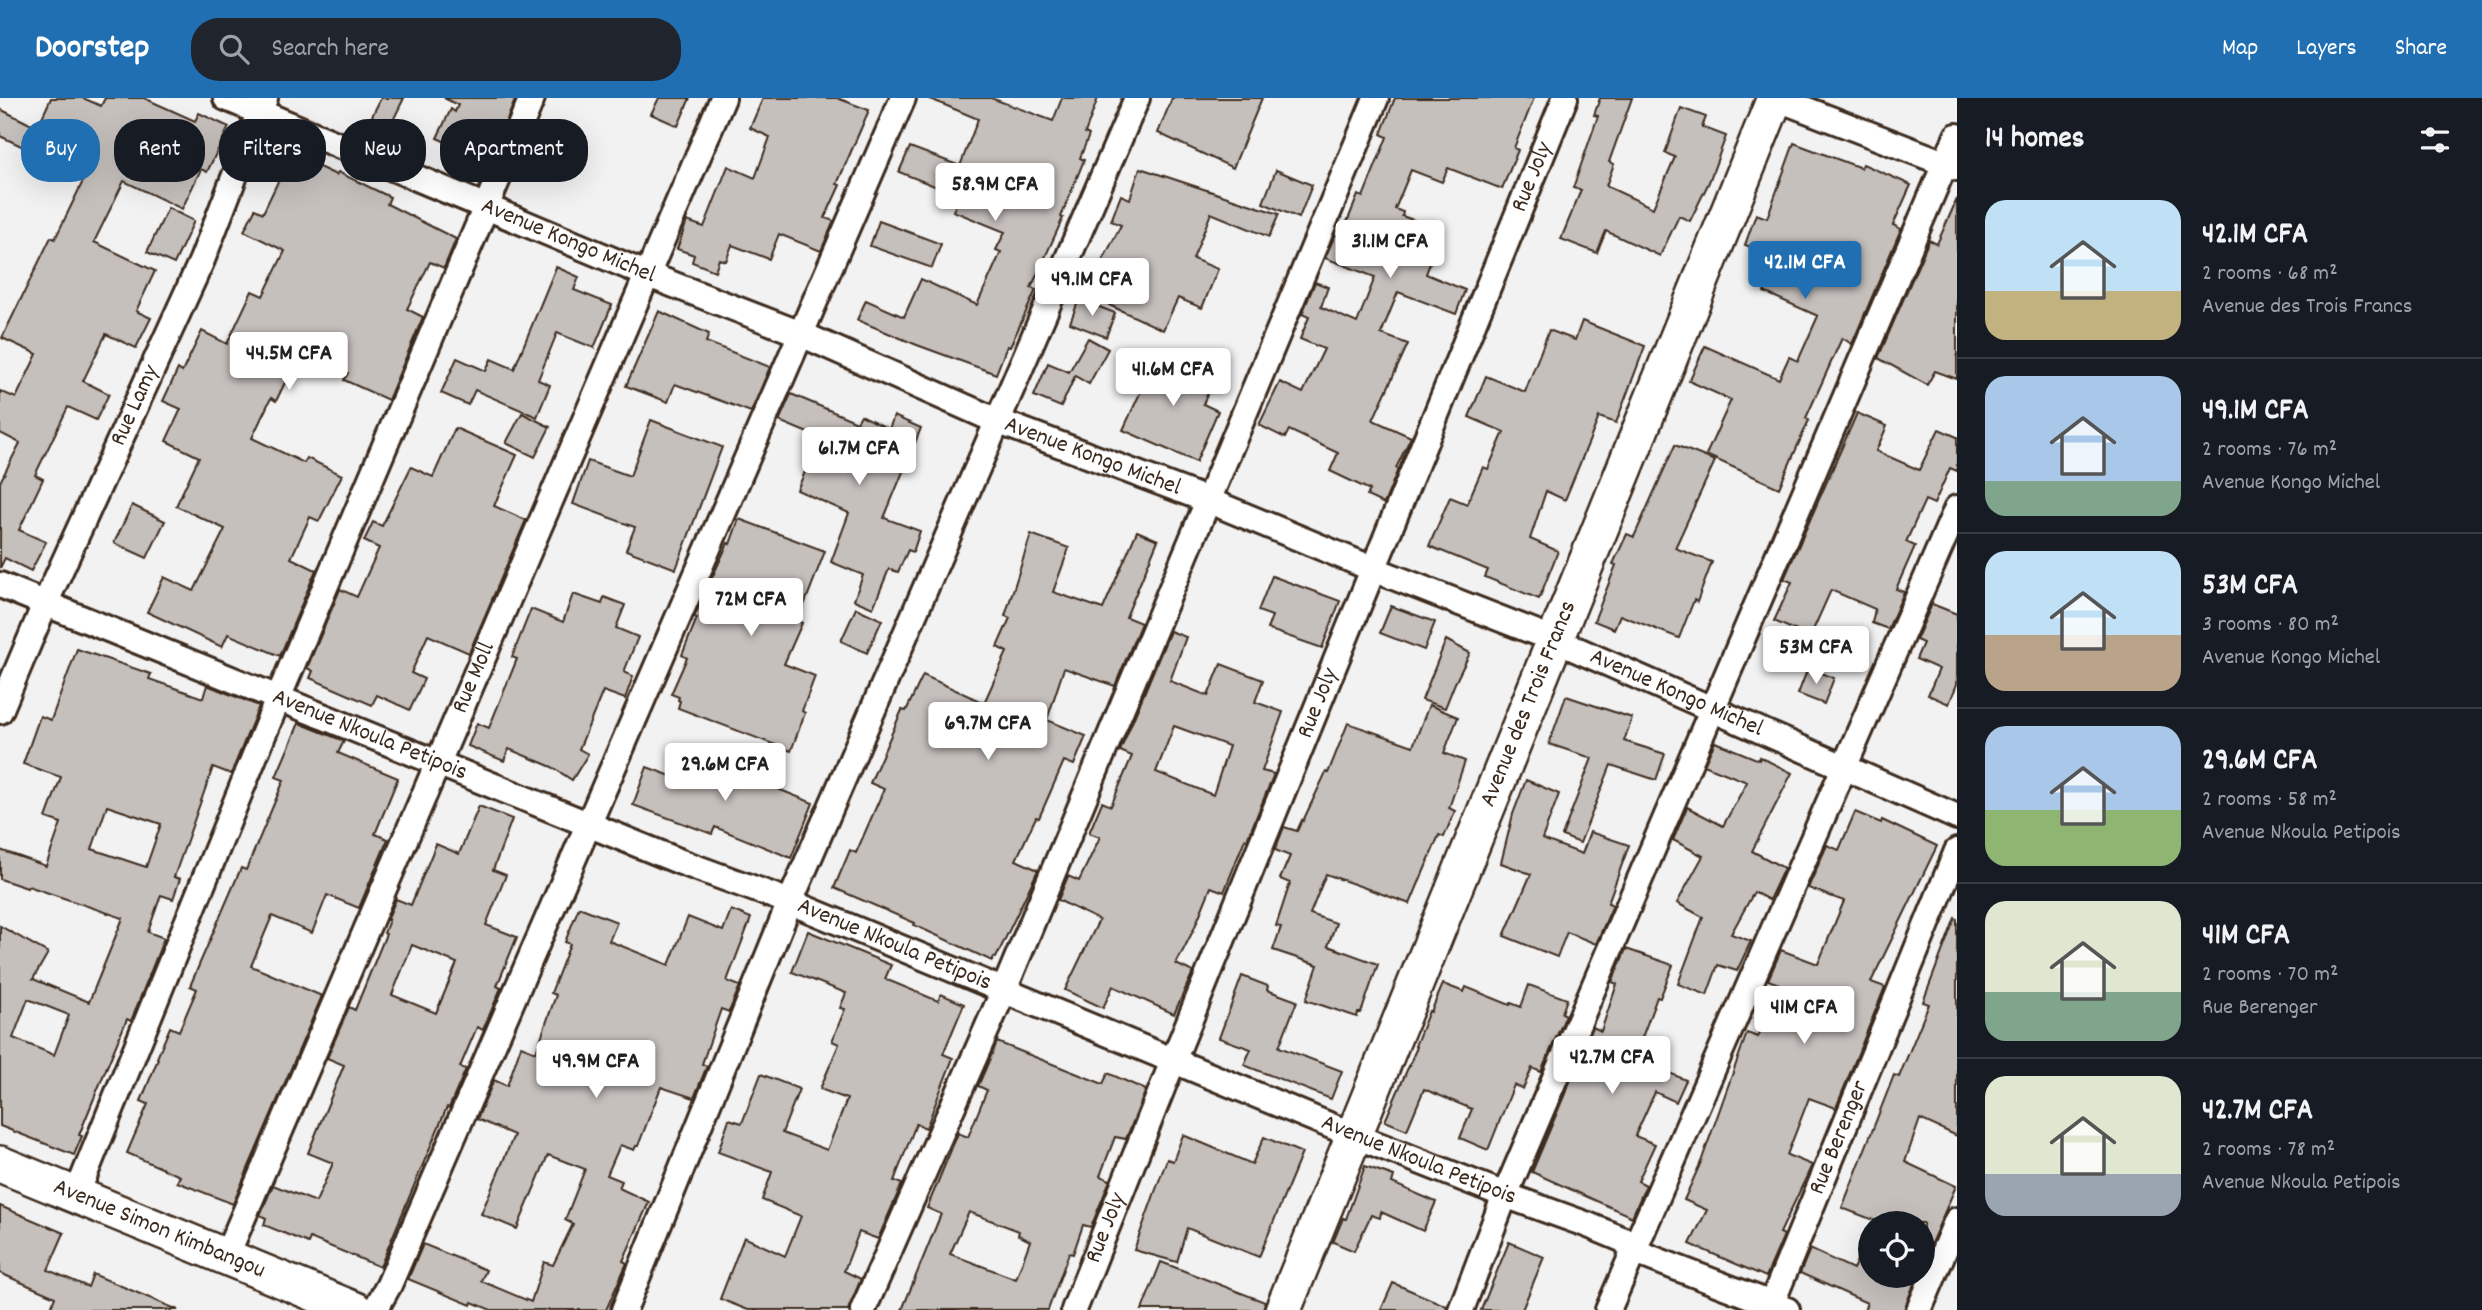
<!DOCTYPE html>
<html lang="en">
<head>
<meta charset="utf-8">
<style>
	:root { --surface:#171b24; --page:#20242c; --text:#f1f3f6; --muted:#9ea1a6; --line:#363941; --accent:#1f6fb2 }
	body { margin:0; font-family:Dekko,sans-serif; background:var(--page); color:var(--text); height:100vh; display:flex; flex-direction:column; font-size:26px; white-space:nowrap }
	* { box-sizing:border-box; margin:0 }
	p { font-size:23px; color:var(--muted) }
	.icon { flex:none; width:38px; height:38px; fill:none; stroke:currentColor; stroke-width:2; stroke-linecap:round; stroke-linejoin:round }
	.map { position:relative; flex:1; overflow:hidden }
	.sheet { display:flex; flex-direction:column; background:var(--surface); width:525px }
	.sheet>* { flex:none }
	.hud { position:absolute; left:21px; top:21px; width:665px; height:63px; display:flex; gap:14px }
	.fabs { position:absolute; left:1858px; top:1113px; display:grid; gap:14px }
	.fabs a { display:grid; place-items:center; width:77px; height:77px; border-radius:50%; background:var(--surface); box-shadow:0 7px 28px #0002; font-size:35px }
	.price { position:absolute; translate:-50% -60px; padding:0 16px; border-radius:7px; background:#fff; color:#222; font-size:23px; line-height:46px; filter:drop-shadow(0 2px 4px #0008) }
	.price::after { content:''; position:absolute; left:50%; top:42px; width:21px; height:16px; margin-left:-10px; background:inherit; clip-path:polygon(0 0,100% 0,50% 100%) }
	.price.on { background:var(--accent); color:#fff }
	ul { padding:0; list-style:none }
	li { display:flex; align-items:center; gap:21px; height:175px; padding:0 28px }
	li+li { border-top:2px solid var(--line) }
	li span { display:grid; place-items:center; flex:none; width:196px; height:140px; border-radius:21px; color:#555 }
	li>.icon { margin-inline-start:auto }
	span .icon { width:84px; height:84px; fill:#fffc; stroke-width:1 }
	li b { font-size:30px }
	h2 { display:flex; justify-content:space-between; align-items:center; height:84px; padding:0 28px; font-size:30px }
	.pill { padding:0 24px; border-radius:28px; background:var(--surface); box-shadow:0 7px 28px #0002; font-size:24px; line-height:63px }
	.pill.on { background:var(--accent); color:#fff }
	header { display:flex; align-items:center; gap:42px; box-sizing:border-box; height:98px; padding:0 35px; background:var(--accent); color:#fff }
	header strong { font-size:33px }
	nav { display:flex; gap:38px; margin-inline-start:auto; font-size:24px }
	.search { width:490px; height:63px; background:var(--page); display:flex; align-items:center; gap:18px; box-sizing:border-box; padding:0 24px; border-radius:28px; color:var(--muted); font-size:26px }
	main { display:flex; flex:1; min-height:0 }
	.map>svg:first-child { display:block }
</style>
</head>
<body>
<header>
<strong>Doorstep</strong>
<div class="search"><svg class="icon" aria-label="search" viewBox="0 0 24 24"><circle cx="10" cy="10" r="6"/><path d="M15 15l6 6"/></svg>Search here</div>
<nav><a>Map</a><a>Layers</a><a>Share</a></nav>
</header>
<main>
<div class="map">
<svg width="1957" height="1212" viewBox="0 0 1957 1212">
	<rect width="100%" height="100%" fill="#f3f2f2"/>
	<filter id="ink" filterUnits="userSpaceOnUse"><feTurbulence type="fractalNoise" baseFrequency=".0143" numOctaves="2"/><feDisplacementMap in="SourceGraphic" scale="14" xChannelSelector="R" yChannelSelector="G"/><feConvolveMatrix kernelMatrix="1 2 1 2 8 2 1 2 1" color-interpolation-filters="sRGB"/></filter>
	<g filter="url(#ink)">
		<!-- building -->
		<g fill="#c6c0bd" stroke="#3b2a1e" stroke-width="2" fill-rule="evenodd">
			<polygon points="51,0 83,0 101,8 105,0 144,0 195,23 199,15 229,29 207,74 201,71 182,111 124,83 94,144 155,173 136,213 151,220 136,250 106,236 83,283 109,296 96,322 68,309 35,377 43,381 19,432 46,444 31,473 5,460 0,470 0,384 20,345 0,335 0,293 16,300 37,256 2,240 51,139 55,141 86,77 72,70 84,44 40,24"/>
			<polygon points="381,0 404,0 385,39 366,30"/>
			<polygon points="444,0 516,0 504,29 490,22 474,57 437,40 451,11 455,14 458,7"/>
			<polygon points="659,0 690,0 678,28 651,16"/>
			<polygon points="763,0 837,0 869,12 837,86 840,87 825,120 834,123 821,153 779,136 769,161 732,147 726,163 719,161 715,173 692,164 694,157 677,151 687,123 704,129 728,68 755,80 770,39 750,30"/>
			<polygon points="928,0 991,0 1053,23 1062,0 1098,0 1085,35 1089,37 1080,60 1084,62 1061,119 1063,120 1031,190 1036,192 1010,249 1007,248 996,276 917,247 857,222 866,202 904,219 921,181 977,207 1001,154 996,152 1005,134 953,113 960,98 899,74 910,49 960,68 978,21"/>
			<polygon points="1172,0 1262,0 1233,70 1158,35"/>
			<polygon points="1395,0 1534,0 1514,50 1518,52 1502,91 1448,70 1442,84 1411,72 1395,111 1403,114 1402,118 1442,132 1426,176 1465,192 1456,216 1398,194 1381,236 1408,246 1373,322 1411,339 1396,370 1398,371 1384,406 1367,398 1370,392 1330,373 1338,355 1289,332 1285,340 1259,327 1280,284 1303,295 1324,251 1300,241 1309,219 1302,216 1315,184 1328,189 1321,209 1357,225 1375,179 1325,160 1335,137 1341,139 1358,97 1363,99 1387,39 1381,36"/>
			<polygon points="1600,0 1632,0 1609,64 1614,66 1606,88 1653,110 1675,59 1665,55 1681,10 1706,19 1702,29 1726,38 1709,84 1690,123 1679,118 1660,158 1606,133 1597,155 1561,141 1581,92 1573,90 1598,18 1594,17"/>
			<polygon points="0,11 44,33 34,54 0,38"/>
			<polygon points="1794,45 1861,70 1863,66 1911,87 1893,127 1901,131 1852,246 1842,240 1806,320 1809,322 1779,390 1706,357 1731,302 1689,283 1705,248 1779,281 1789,259 1798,263 1818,218 1764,194 1780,160 1745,147 1756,116 1767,120"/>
			<polygon points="291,56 336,77 338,74 390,99 387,106 456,141 444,170 430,164 407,211 423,219 388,302 344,282 348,275 301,252 276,303 271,300 252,340 304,365 307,360 342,377 319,423 310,419 291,460 316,472 280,558 228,536 222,549 147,514 164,479 194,493 225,431 176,408 199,359 166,343 181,311 163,303 178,271 182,274 202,233 227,246 252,193 263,198 285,153 244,133 255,111 263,115"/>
			<polygon points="1140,70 1279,116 1269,139 1211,115 1193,161 1218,171 1202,210 1178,200 1163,232 1109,207 1125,174 1102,164 1121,127 1111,123 1121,97 1130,101"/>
			<polygon points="1276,72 1312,87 1299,120 1263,105"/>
			<polygon points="1957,101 1957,281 1935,273 1927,287 1878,260 1929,142 1937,146"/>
			<polygon points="168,110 194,123 174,166 147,154"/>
			<polygon points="879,123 941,146 932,170 870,148"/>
			<polygon points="556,169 579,179 574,192 612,207 594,250 557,235 538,282 550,287 537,319 475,292 468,307 441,295 457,260 486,273 491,261 514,271"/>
			<polygon points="1079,201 1115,215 1106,239 1070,225"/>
			<polygon points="659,213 709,236 706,244 770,269 751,314 675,286 668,304 626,288"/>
			<polygon points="1582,223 1645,248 1616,325 1599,319 1565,402 1546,393 1530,441 1558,453 1539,501 1485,479 1488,472 1429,448 1450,399 1467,406 1483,369 1488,371 1504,334 1469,319 1486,278 1525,294 1549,232 1575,242"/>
			<polygon points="1088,240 1108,251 1089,286 1075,278 1061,309 1034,298 1048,265 1069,274"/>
			<polygon points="1154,253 1215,279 1203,306 1218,313 1196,364 1123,332 1141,293"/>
			<polygon points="791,296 857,324 861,317 889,331 894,318 921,330 884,420 920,433 913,454 908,452 898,474 889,471 873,510 854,502 863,477 831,464 849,415 797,392 820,340 779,323"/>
			<polygon points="522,315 550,329 535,359 506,345"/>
			<polygon points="1857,315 1887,328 1876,353 1919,372 1939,331 1957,339 1957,373 1950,370 1934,406 1925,402 1906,444 1915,448 1896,491 1904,494 1888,531 1872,525 1875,511 1831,492 1810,539 1774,523 1792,484 1784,481"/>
			<polygon points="651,322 722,349 676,471 626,452 635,429 573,406 588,363 630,378"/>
			<polygon points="455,330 517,357 494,408 526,422 469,555 428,537 411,575 424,581 410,612 377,597 372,607 310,580 313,573 307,570 340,491 357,499 379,450 364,443 373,424 382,428 411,369 433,379"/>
			<polygon points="1675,347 1715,363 1675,450 1712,464 1697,504 1694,502 1679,540 1620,517 1614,531 1594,523 1616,467 1613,466 1627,436 1634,439"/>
			<polygon points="132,407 165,423 147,460 114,445"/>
			<polygon points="739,421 825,453 798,523 802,525 784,566 815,578 802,613 805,615 791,653 678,610 680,603 678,602 679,599 671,596 687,560 682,557 697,520 694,519 728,445 730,446"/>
			<polygon points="1137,433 1158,442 1126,519 1141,525 1115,588 1064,570 1047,622 1086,638 1074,667 1064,663 1039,720 1036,719 1016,762 1038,772 996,860 994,859 992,863 914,827 915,825 834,790 850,752 856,755 884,691 870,685 902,612 906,613 923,577 984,605 1007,554 997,549 1010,520 1005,518 1031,436 1069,450 1053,494 1103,511"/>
			<polygon points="1272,478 1340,503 1322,550 1267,531 1272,518 1258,513"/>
			<polygon points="573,496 602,506 604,499 625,507 616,530 638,539 624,574 633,578 625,601 603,593 579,651 588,656 572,682 552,669 509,651 504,663 468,648 477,625 489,630 517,561 512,559 531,511 563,524"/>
			<polygon points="1932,506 1957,516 1957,586 1949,606 1928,597 1939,571 1916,561 1923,545 1916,542"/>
			<polygon points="1391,508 1435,524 1424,552 1380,535"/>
			<polygon points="856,510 882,522 867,555 841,543"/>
			<path d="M1170,533L1186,539L1170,583L1208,598L1221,566L1263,582L1255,604L1283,614L1262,673L1274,676L1247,742L1245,741L1224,794L1211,789L1194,831L1176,866L1193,874L1174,916L1113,888L1103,910L1065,892L1099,822L1058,802L1068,778L1079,783L1100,739L1089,735L1102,704L1111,708L1132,658L1120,653ZM1174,628L1229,648L1213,697L1156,674Z"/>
			<polygon points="1446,542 1470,555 1455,585 1445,610 1422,602"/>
			<path d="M77,551L151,576L149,581L203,600L207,587L259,608L231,676L213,669L174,779L180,781L173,801L161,797L148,834L164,840L131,923L127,921L106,971L79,1037L82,1038L74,1057L0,1028V828L48,855L33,881L89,904L123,820L28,788L27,790L0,781V752L46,768L61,725L46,720L61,679L23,666L40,618L51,622ZM107,708L161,726L146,769L92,751ZM28,901L69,917L54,957L13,940Z"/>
			<polygon points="1808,570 1834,580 1824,606 1798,596"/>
			<polygon points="1566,598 1632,620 1624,643 1665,656 1656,682 1611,667 1580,745 1562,738 1592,660 1549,646"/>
			<polygon points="1429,607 1458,619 1444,655 1465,663 1449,710 1455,713 1444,739 1439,737 1410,806 1326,776 1310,816 1336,825 1328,848 1378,866 1361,915 1358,915 1357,919 1306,902 1318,867 1273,852 1281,829 1276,828 1290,785 1280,781 1290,758 1275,752 1284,729 1297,733 1302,722 1303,723 1326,674 1328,675 1348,625 1413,648"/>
			<polygon points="299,625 344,643 338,655 398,680 375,736 388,741 359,810 327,797 312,835 272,818 251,868 322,898 233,1106 177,1084 180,1078 127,1055 148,1006 141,1003 158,961 157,960 170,929 179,933 197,891 190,888 241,770 246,772 284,682 276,679"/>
			<polygon points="1715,644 1759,662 1760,659 1792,675 1752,753 1784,770 1769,802 1754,794 1731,836 1751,843 1737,873 1718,867 1707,897 1678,886 1703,819 1677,805 1703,758 1673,742 1687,709 1723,728 1747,684 1704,667"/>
			<polygon points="681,652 813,705 791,760 715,729 712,736 633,707 647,669 671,678"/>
			<polygon points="1526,682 1559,696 1542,741 1582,756 1590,734 1629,747 1608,805 1613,807 1596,846 1567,834 1557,859 1504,838 1531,776 1501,765 1513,716"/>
			<path d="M479,708L512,721L493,772L506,777L486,827L517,839L497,888L501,890L483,932L477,929L460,969L466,971L449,1010L447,1009L380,1169L310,1140L308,1145L264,1127L266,1120L260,1117L273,1087L316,1104L333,1065L308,1055L344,967L327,960L349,909L355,912L386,836L384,835L389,822H387L396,801L411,807L436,746L459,756ZM412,847L457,865L436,915L392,897Z"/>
			<polygon points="1855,714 1881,725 1882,722 1937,748 1871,884 1885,889 1836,1010 1809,1000 1787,1057 1812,1067 1780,1135 1784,1137 1766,1179 1690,1146 1707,1112 1684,1102 1701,1064 1747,935 1758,939 1779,886 1768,882 1781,852 1818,866 1844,803 1808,790 1827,747 1839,752"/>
			<polygon points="579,809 617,824 609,843 669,867 688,819 723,833 731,812 751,820 727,883 740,888 729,914 721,911 702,966 707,968 694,1000 661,989 638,1048 636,1048 634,1052 620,1047 607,1077 622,1083 619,1090 649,1104 623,1163 627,1165 606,1212 491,1212 472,1204 471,1207 408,1181 423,1146 486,1172 481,1183 531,1204 544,1164 553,1167 573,1126 565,1122 585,1071 548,1057 517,1131 481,1116 514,1037 477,1021 494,982 507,988 521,948 536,954 556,897 551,895 570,846 565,844"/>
			<polygon points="1955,820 1957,821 1957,1038 1920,1021 1905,1064 1956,1088 1923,1164 1923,1125 1881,1125 1842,1110 1894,977 1899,979 1929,906 1923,904"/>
			<polygon points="808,833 891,867 885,881 938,903 941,896 964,906 943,956 953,960 926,1030 916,1026 894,1083 902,1086 878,1141 859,1134 844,1173 861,1181 848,1212 748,1212 720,1201 744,1139 785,1158 801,1118 762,1102 772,1074 718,1054 729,1021 742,1025 761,976 799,991 782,1035 827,1052 847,1001 820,991 839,946 832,943 845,911 840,910 846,895 792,874"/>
			<polygon points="1626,851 1673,867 1660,900 1657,899 1640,945 1667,958 1660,971 1686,982 1676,1004 1655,994 1635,1038 1655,1046 1638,1083 1646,1087 1632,1119 1532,1074 1593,929 1601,933 1617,886 1612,884"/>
			<polygon points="1242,878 1268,888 1267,892 1297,903 1279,949 1342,973 1331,1001 1244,967 1251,951 1219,940"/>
			<polygon points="1443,886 1464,894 1466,889 1510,907 1511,905 1521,909 1529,887 1567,901 1562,915 1566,917 1541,974 1532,970 1523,991 1514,987 1488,1052 1460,1040 1472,1011 1424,991 1407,1032 1385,1023 1417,949 1415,948 1429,913 1431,914"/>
			<path d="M997,944L1103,986L1108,975L1146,992L1126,1041L1115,1039L1100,1078L1110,1082L1091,1129L1083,1127L1073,1156L1069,1155L1048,1212H902L941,1116L927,1110L958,1035L968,1039L987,992L978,988ZM969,1114L1019,1133L1018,1137L1030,1143L1016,1181L950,1156Z"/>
			<polygon points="1183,1037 1252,1066 1264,1039 1302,1055 1259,1159 1187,1130 1177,1164 1134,1152 1167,1061 1173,1063"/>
			<polygon points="1365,1068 1394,1078 1392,1085 1436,1104 1423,1133 1381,1114 1380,1120 1371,1117 1354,1153 1333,1144 1343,1120 1346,1121"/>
			<polygon points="0,1108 64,1135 48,1172 88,1189 93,1176 178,1212 50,1212 55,1199 0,1175"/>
			<polygon points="1871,1132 1871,1178 1917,1178 1904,1212 1864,1212 1867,1205 1800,1175 1810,1151 1853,1171"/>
			<polygon points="1509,1144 1544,1159 1522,1212 1481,1212"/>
			<polygon points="1161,1164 1265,1204 1263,1212 1142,1212"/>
			<polygon points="1393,1185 1447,1208 1446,1212 1381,1212"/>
		</g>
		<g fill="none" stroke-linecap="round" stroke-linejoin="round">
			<defs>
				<g id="street">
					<path id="s1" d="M226,0L646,176L801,236L997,323L1207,402L1373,471L1555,542L1957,719"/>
					<polyline points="1776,0 1957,70"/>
					<path id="s2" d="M0,487L681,764L790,804L1353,1037L1505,1097L1588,1127L1624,1142L1633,1153L1787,1212"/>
					<path id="s3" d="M0,613L45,506L202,162L265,0"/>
					<polyline points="76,1098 279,598 532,0"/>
					<path id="s4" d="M226,1159L723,0"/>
					<polyline points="375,1212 389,1187 903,0"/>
					<polyline points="624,1212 790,804 1137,0"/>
					<polyline points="863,1212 1004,892 1376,0"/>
					<path id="s5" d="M1074,1212L1173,963L1565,0"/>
					<polyline points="1461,1212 1505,1097 1957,38"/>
					<polyline points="1608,1212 1957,410"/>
					<path id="s6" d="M1769,1212L1957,753"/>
					<polyline points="1919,1212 1957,1122"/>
				</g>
				<g id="secondary">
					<path id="s7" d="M0,1066L355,1212"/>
					<path id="s8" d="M1283,1212L1775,0"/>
				</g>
			</defs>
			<!-- street casing -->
			<use href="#street" stroke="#3b2a1e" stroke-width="30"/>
			<!-- secondary casing -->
			<use href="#secondary" stroke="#3b2a1e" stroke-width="40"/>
			<!-- street -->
			<use href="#street" stroke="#fff" stroke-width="24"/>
			<!-- secondary -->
			<use href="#secondary" stroke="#fff" stroke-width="35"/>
		</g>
	</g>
	<g text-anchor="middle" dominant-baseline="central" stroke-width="5" stroke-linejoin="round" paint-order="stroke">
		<!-- street labels -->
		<g font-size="24" fill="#3b2a1e" stroke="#fff">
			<text stroke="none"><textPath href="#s5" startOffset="1222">Rue Joly</textPath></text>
			<text stroke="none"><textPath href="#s1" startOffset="371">Avenue Kongo Michel</textPath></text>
			<text stroke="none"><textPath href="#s3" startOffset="334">Rue Lamy</textPath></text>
			<text stroke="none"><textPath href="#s1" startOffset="938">Avenue Kongo Michel</textPath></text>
			<text stroke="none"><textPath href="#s4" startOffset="630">Rue Moll</textPath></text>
			<text stroke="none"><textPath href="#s1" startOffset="1568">Avenue Kongo Michel</textPath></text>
			<text stroke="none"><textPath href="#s5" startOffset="654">Rue Joly</textPath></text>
			<text stroke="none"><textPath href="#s8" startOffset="654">Avenue des Trois Francs</textPath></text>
			<text stroke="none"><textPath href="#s2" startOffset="399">Avenue Nkoula Petipois</textPath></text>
			<text stroke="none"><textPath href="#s2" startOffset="964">Avenue Nkoula Petipois</textPath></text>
			<text stroke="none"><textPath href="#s6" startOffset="186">Rue Berenger</textPath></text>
			<text stroke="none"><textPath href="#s2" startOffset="1531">Avenue Nkoula Petipois</textPath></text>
			<text stroke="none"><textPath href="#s7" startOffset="172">Avenue Simon Kimbangou</textPath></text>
			<text stroke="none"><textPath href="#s5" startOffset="88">Rue Joly</textPath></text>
		</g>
	</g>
</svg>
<div class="fabs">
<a><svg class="icon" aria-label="locate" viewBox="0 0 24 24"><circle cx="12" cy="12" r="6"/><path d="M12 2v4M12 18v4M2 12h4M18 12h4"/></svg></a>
</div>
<b class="price" style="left:995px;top:125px">58.9M CFA</b>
<b class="price" style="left:1390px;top:182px">31.1M CFA</b>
<b class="price on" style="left:1805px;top:203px">42.1M CFA</b>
<b class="price" style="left:1092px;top:220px">49.1M CFA</b>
<b class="price" style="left:289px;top:294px">44.5M CFA</b>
<b class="price" style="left:1173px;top:310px">41.6M CFA</b>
<b class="price" style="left:859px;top:389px">61.7M CFA</b>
<b class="price" style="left:751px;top:540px">72M CFA</b>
<b class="price" style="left:1816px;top:588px">53M CFA</b>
<b class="price" style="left:988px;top:664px">69.7M CFA</b>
<b class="price" style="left:725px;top:705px">29.6M CFA</b>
<b class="price" style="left:1804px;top:948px">41M CFA</b>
<b class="price" style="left:1612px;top:998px">42.7M CFA</b>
<b class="price" style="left:596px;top:1002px">49.9M CFA</b>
<div class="hud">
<a class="pill on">Buy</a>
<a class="pill">Rent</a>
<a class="pill">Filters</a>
<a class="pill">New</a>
<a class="pill">Apartment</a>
</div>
</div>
<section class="sheet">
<h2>14 homes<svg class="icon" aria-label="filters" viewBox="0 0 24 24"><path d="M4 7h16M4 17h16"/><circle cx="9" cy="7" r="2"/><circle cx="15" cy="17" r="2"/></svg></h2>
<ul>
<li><span style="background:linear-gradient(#bfe0f5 65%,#c2b280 0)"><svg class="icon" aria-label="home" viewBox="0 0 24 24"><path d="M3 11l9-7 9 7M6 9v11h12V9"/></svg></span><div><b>42.1M CFA</b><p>2 rooms · 68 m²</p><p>Avenue des Trois Francs</p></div></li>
<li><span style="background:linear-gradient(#a9c7e8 75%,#7fa58c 0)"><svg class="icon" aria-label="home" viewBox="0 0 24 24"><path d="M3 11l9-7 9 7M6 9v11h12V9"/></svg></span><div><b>49.1M CFA</b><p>2 rooms · 76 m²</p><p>Avenue Kongo Michel</p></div></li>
<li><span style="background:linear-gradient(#bfe0f5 60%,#b9a48a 0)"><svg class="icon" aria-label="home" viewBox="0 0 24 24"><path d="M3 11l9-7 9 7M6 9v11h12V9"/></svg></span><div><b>53M CFA</b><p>3 rooms · 80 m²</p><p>Avenue Kongo Michel</p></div></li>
<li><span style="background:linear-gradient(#a9c7e8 60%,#8fb573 0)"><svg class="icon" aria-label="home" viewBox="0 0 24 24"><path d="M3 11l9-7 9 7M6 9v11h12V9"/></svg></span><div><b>29.6M CFA</b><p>2 rooms · 58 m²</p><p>Avenue Nkoula Petipois</p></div></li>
<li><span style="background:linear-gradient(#dfe7d0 65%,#7fa58c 0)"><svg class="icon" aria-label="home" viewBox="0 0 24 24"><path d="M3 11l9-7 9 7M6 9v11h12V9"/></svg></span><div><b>41M CFA</b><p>2 rooms · 70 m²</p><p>Rue Berenger</p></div></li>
<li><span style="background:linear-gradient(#dfe7d0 70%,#9aa5b1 0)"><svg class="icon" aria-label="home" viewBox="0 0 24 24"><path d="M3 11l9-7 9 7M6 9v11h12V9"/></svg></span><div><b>42.7M CFA</b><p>2 rooms · 78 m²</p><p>Avenue Nkoula Petipois</p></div></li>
</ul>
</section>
</main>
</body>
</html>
